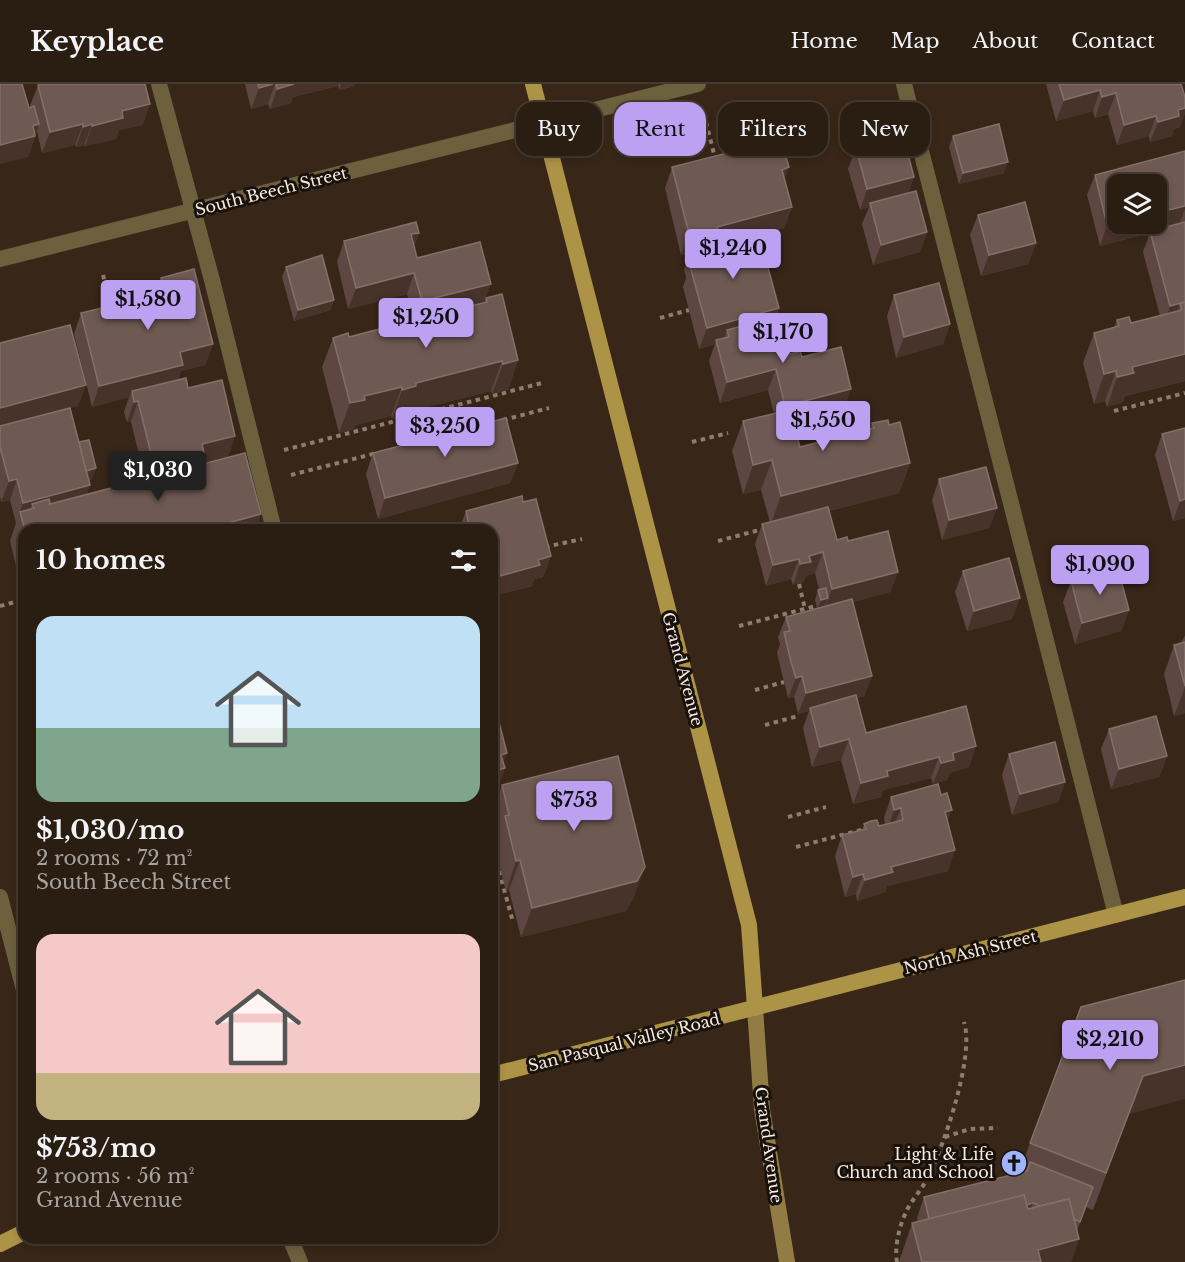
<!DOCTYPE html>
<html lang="en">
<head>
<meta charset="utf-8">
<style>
	:root { --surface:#2a1d12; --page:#32261b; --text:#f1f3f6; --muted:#a5a29f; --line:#463b32; --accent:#bca0f2 }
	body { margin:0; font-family:"Libre Baskerville",serif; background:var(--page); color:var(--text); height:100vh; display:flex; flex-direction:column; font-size:22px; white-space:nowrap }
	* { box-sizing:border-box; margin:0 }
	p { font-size:20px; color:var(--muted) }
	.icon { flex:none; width:33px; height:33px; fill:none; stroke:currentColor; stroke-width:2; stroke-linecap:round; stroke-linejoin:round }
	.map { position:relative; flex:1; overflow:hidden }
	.panel { position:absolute; left:18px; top:440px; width:480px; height:720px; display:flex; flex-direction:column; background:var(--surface); border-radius:18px; box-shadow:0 3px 9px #0003,0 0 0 2px var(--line) }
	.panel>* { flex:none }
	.guide { position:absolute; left:516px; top:18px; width:570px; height:54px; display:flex; gap:12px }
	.controls { position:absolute; left:1107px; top:90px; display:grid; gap:12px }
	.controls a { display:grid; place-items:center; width:60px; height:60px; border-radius:12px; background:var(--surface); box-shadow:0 3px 9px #0003,0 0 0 2px var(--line); font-size:30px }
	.price { position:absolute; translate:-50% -51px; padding:0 14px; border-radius:6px; background:var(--accent); color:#111; font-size:20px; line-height:39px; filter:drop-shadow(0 2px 3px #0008) }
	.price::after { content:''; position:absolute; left:50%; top:36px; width:18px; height:14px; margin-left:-9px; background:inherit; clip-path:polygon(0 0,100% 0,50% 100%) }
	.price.current { background:#222; color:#fff }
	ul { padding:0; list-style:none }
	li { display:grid; align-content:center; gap:12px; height:318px; padding:0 18px }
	li span { display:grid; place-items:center; height:186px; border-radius:18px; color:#555 }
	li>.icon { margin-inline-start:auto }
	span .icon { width:108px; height:108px; fill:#fffc; stroke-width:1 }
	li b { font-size:26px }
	h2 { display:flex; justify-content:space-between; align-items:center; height:72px; padding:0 18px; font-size:26px }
	.chip { padding:0 21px; border-radius:18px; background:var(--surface); box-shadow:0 3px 9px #0003,0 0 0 2px var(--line); font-size:21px; line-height:54px }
	.chip.current { background:var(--accent); color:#111 }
	header { display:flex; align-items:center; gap:36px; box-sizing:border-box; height:84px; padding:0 30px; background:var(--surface); border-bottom:2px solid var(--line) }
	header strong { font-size:28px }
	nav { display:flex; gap:33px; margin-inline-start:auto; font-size:21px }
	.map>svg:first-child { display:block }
</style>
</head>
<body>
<header>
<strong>Keyplace</strong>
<nav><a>Home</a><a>Map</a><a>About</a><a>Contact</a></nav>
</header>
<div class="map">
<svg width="1185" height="1178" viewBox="0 0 1185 1178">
	<rect width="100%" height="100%" fill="#382718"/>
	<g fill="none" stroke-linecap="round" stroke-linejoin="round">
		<!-- path -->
		<g stroke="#8c7d71" stroke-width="4" stroke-dasharray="4.5 4.5" stroke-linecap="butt">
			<polyline points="706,38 714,70"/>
			<polyline points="103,191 112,225"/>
			<polyline points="660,234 689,226"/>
			<polyline points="1114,327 1185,309"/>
			<polyline points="503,336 549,324"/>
			<polyline points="692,358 728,349"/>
			<polyline points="284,366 542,299"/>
			<polyline points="291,391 377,369"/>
			<polyline points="718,457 763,445"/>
			<polyline points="545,463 582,455"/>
			<polyline points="799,500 805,525"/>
			<polyline points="0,522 22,516"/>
			<polyline points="739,542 816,522"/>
			<polyline points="755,606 784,598"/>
			<polyline points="765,641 798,632"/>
			<polyline points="788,733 826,723"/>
			<polyline points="492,761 513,838"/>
			<polyline points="796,763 865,745"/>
			<polyline points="945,1053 970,1045 998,1044"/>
			<path d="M897,1178C894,1162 900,1139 908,1124C914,1113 923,1104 928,1093C944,1061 975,972 964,938"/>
		</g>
		<!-- service -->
		<g stroke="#6c603d" stroke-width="16">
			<polyline points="159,0 212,196 274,446"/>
			<polyline points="904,0 1116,831"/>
			<polyline points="290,1154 300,1178"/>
		</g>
		<!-- minor -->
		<g stroke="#6c603d" stroke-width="16">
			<polyline points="0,175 698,0"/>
			<polyline points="0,813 24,906"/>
		</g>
		<!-- secondary -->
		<polyline stroke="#917d43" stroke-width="16" points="755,924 762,1025 787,1178"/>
		<!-- primary -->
		<g stroke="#ad9346" stroke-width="16">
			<polyline points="533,0 749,841 755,924"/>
			<polyline points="492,991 1185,813"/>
			<polyline points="0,1160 24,1148"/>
		</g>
	</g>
	<!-- wall -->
	<g fill="#5e4742">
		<polygon points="245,0 355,0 355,2 339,6 338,2 293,13 291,19 270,25 268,20 251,25"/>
		<polygon points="1046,0 1181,0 1180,43 1174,45 1172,52 1150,58 1149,52 1117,61 1108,30 1095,34 1093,27 1056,37"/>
		<polygon points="38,1 143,41 119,46 116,55 85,62 84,61 76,63 75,61 42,69 37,47 28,73 29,24 31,23 30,22"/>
		<polygon points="953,52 1004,89 959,100 949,63"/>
		<polygon points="856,64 914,93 908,109 927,148 920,168 873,181 862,140 869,123 860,126 848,85"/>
		<polygon points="1185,67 1185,297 1125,312 1123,318 1107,323 1105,317 1094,320 1083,279 1094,249 1114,244 1117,236 1131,239 1160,232 1143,168 1150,149 1100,162 1087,111 1095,91"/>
		<polygon points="672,83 784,95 792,123 784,144 759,151 779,224 773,240 790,270 802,273 844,325 794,338 800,363 870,345 872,339 889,341 910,379 899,409 829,427 837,456 848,457 898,488 890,508 853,518 872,592 864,612 857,614 866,649 976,662 969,683 950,689 947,696 933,700 931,694 883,706 881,713 853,720 841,676 812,683 803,644 809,627 798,630 794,613 788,614 777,569 780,560 778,553 786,533 817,524 815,516 818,506 819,505 815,489 806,492 803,498 793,501 791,495 766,502 755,460 762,440 770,438 761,406 743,410 732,367 743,337 774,330 768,306 720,319 709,277 715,260 699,265 683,203 686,194 684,185 690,169 681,171 665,104"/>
		<polygon points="978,131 1036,159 1028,180 981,192 970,151"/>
		<polygon points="419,149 414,162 417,174 484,219 486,214 518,276 508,306 492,310 491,307 407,328 405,332 392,335 391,332 355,341 354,345 339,349 322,283 333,254 349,253 384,244 386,240 400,240 414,237 407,210 348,225 337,178 344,157"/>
		<polygon points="286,183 334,216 330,226 294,237 282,193"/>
		<polygon points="161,194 213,260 205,281 181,287 178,296 188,304 235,352 228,372 201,379 200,380 256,446 24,446 24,514 10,457 16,439 10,416 1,418 0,413 0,259 78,322 61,326 79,358 96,384 92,395 89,396 87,410 145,395 131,338 127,338 124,328 129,313 92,323 74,250 81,229 155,211"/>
		<polygon points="894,211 950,240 943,260 896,274 887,232"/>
		<polygon points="1185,344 1185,434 1173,437 1155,371 1162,350"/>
		<polygon points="373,369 518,379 510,399 378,435 366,390"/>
		<polygon points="939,395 997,424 989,444 942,456 932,416"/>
		<polygon points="522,412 523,418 536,415 551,472 543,493 534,495 532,502 492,512 492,446 459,446 466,427"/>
		<polygon points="963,487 1012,535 967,547 955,508"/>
		<polygon points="1071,497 1129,526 1121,547 1075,560 1063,518"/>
		<polygon points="1185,552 1185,629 1174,632 1164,590 1174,561 1181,559 1184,553"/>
		<polygon points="1109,645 1167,672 1159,693 1111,705 1101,665"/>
		<polygon points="1009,670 1065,698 1058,718 1012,731 1002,691"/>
		<polygon points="502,701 634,813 626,827 521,853 509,806 506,807 494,761 497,755 492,736 492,727"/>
		<polygon points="891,713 948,737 948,787 887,802 885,808 857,817 856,810 845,813 835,772 842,751 862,746 864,740 879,742 885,740 884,734"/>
		<polygon points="1129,1030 1093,1126 1086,1123 1077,1147 1079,1155 1071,1178 899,1178 912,1139 918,1138 917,1134 924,1113 1019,1089 1030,1059"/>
	</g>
	<!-- shaded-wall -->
	<g fill="#48332a">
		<polygon points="273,0 275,0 268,20 251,25 259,4"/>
		<polygon points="294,0 339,0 338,2 293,13 291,19 270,25 277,5"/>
		<polygon points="341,0 355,0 355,2 339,6"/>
		<polygon points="1100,6 1093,27 1056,37 1064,16"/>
		<polygon points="1116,9 1108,30 1095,34 1102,13"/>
		<polygon points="150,20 143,41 119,46 116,55 85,62 92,42 122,27"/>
		<polygon points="1185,24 1185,30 1180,43 1174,45 1172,52 1150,58 1158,38 1178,26"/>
		<polygon points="1156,32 1149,52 1117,61 1124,41"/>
		<polygon points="39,40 28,73 0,80 0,61 33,42"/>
		<polygon points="83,40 75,61 42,69 50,48"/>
		<polygon points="92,40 84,61 76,63 83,43"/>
		<polygon points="1008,78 1004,89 959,100 963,89"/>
		<polygon points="789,83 781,104 782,86"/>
		<polygon points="914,93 906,113 870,119 869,123 860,126 867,105"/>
		<polygon points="1185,122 1185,125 1179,142 1150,147 1150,149 1100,162 1107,141 1118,138 1118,140 1156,140 1156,129"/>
		<polygon points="792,123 784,144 714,163 693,174 701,153 717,143"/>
		<polygon points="699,148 692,168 691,165 690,169 681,171 689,150"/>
		<polygon points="927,148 920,168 873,181 881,161"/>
		<polygon points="419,149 411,170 411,150"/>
		<polygon points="1036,159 1028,180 981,192 989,171"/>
		<polygon points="414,189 407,210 348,225 356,204"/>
		<polygon points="491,200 483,221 414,238 422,217"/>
		<polygon points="334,216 330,226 294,237 298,226"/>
		<polygon points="1185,218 1180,220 1173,239 1163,242 1170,222"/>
		<polygon points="779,224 772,245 729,253 727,246 723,258 716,256 715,260 699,265 707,244"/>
		<polygon points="950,240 943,260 896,274 904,253"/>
		<polygon points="213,260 205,281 181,287 176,302 132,307 129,313 92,323 99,302 180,268"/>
		<polygon points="1185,270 1185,297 1125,312 1123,318 1107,323 1117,293 1132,283"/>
		<polygon points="518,276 508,306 492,310 503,280"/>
		<polygon points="502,277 491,307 407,328 405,332 392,335 402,306 416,299"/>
		<polygon points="776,285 768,306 720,319 727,298"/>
		<polygon points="1116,287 1105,317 1094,320 1104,290"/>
		<polygon points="86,301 78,322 0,342 0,324"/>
		<polygon points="402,303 391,332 355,341 354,345 339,349 350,319 364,312"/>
		<polygon points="851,305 844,325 777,343 785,322"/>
		<polygon points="138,317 131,338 127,338 134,318"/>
		<polygon points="235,352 228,372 201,379 197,390 147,402 154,382 202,360"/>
		<polygon points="772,376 761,406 743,410 753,381"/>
		<polygon points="518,379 510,399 378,435 385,414"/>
		<polygon points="910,379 899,409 770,442 781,412"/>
		<polygon points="96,384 92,395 77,399 80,388"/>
		<polygon points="17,395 10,416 1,418 9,397"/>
		<polygon points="90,401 83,422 34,424 32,420 26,437 20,428 16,439 23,419"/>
		<polygon points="1185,415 1185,434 1173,437 1180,417"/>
		<polygon points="997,424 989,444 942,456 949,436"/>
		<polygon points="261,430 256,446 202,446"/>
		<polygon points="823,468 815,489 806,492 803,498 793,501 800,480 809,472"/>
		<polygon points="551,472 543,493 534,495 532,502 492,512 492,494 538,476"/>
		<polygon points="799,475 791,495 766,502 773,481"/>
		<polygon points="898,488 890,508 824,526 832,505"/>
		<polygon points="828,514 824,524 817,526 821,516"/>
		<polygon points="1020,514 1012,535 967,547 974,527"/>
		<polygon points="1129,526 1121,547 1075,560 1082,539"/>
		<polygon points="802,592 794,613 788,614 796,594"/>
		<polygon points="872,592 864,612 811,627 810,624 809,627 798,630 806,609"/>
		<polygon points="1185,603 1185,629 1174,632"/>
		<polygon points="849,655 841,676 812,683 820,663"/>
		<polygon points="976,662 969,683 950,689 947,696 933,700 941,679 953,669"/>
		<polygon points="507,669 501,686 505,684 498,705 492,707 492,688 501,671"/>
		<polygon points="1167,672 1159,693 1111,705 1119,685"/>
		<polygon points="939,673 931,694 883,706 881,713 853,720 861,699 887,687"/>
		<polygon points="1065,698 1058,718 1012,731 1020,710"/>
		<polygon points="901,724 893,745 887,747 894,726"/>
		<polygon points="952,726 944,747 945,728"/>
		<polygon points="955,766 948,787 887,802 885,808 857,817 865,796 891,783"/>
		<polygon points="520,776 509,806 506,807 516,777"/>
		<polygon points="645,783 634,813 626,827 521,853 532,824"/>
		<polygon points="863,790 856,810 845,813 853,793"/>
		<polygon points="1185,981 1185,1015 1129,1030 1093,1126 1143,992"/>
		<polygon points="1033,1119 1025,1140 931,1144"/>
		<polygon points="1079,1155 1071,1178 1034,1178 1038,1166"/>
	</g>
	<!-- building -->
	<g fill="#6f5953" stroke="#847069" stroke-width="1.5">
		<polygon points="0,0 22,0 29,24 34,22 39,40 33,42 35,52 0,61"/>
		<polygon points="42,0 145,0 150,20 122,27 123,34 92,42 92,40 83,43 83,40 50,48 38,1"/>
		<polygon points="258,0 273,0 259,4"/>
		<polygon points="276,0 294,0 277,5"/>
		<polygon points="1059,0 1181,0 1185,13 1185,24 1178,26 1179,32 1158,38 1156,32 1124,41 1116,9 1102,13 1100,6 1064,16"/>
		<polygon points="999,40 1008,78 963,89 953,52"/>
		<polygon points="903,51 914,93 867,105 856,64"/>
		<polygon points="775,57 778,68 784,66 789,83 782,86 792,123 717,143 719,149 701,153 699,148 689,150 672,83"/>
		<polygon points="1185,67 1185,122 1156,129 1156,100 1118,100 1118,138 1107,141 1095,91"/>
		<polygon points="916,107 927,148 881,161 870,119"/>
		<polygon points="1025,118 1036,159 989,171 978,131"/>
		<polygon points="416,138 419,149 411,150 417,174 480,158 491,200 422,217 414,189 356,204 344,157"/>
		<polygon points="1185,138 1185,218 1170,222 1150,147"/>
		<polygon points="758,147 779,224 707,244 690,182 695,180 691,165"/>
		<polygon points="322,171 334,216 298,226 286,183"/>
		<polygon points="194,185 213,260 180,268 183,281 99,302 81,229 165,209 161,194"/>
		<polygon points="939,199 950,240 904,253 894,211"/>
		<polygon points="502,210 518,276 503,280 502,277 416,299 416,302 402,306 402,303 364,312 365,316 350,319 333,254 348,249 349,253 387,243 386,240 399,237 400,240 487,218 486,214"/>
		<polygon points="1185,218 1185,270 1132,283 1134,289 1117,293 1116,287 1104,290 1094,249 1119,242 1117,236 1129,233 1131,239 1182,226 1180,220"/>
		<polygon points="781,238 790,270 800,267 802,273 841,263 851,305 785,322 776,285 727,298 716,256 729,253 727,246 742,242 744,248"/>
		<polygon points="70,241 86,301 0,324 0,259"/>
		<polygon points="186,294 188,304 222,296 235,352 202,360 204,369 154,382 138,317 134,318 132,307"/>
		<polygon points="70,324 90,401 23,419 17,395 9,397 0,363 0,342"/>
		<polygon points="790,326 800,363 874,344 872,339 888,336 889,341 900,338 910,379 781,412 772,376 753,381 743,337"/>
		<polygon points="506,334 518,379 385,414 373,369"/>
		<polygon points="1185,344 1185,415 1180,417 1162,350"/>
		<polygon points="89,356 96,384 86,387 79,358"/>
		<polygon points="245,369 261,430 202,446 25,446 20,428 34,424 32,420 49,415 50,420"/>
		<polygon points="986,383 997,424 949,436 939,395"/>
		<polygon points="522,412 523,418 536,415 551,472 538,476 540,481 492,494 492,446 470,446 466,427"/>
		<polygon points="828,423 837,456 847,453 848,457 888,447 898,488 832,505 823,468 809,472 811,478 800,480 799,475 773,481 762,440"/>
		<polygon points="1009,474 1020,514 974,527 963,487"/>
		<polygon points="1118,485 1129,526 1082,539 1071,497"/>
		<polygon points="826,504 828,514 821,516 818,506"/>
		<polygon points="852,515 872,592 806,609 802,592 796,594 791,578 784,548 790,547 786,533"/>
		<polygon points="1185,558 1185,602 1174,561"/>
		<polygon points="492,611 507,669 501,671 505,684 492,688"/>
		<polygon points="856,611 866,649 966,622 976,662 953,669 954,676 941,679 939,673 887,687 888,692 861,699 849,655 820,663 810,624"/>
		<polygon points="1156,632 1167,672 1119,685 1109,645"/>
		<polygon points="1055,658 1065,698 1020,710 1009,670"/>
		<polygon points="618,672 645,783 637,797 532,824 520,776 516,777 505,732 509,731 502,701"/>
		<polygon points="938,700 941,711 947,709 952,726 945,728 955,766 891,783 893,788 865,796 863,790 853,793 842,751 866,745 864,740 871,737 877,736 879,742 903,736 901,724 894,726 891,713"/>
		<polygon points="1185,896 1185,981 1143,992 1106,1089 1030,1059 1081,923"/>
		<polygon points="1030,1078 1093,1103 1080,1138 1074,1135 1069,1115 1040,1122 1033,1119 1026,1121 1024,1111 929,1135 924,1113 1027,1087"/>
		<polygon points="1024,1111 1028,1125 1069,1115 1079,1155 1038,1166 1041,1178 922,1178 912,1139"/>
	</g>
	<!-- icons -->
	<defs>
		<symbol id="church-disc" viewBox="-11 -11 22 22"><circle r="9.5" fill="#a0b3fd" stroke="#19110b"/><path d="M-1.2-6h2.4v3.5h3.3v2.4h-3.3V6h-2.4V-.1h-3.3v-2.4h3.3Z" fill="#111"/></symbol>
	</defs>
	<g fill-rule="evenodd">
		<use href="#church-disc" x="999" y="1064" width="30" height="30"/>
	</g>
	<g text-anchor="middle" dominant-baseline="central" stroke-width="6" stroke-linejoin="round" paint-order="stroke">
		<!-- street labels -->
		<g font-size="16" fill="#f6ebe1" stroke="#19110b">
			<text transform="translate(271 107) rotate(-14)">South Beech Street</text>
			<text transform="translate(683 585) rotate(75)">Grand Avenue</text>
			<text transform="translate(970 868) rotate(-14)">North Ash Street</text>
			<text transform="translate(624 958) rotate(-14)">San Pasqual Valley Road</text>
			<text transform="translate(769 1061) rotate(82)">Grand Avenue</text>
		</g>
		<!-- poi labels -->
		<g font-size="16" fill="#f6ebe1" stroke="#19110b" text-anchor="end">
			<text x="994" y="1070">Light &amp; Life<tspan x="994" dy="18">Church and School</tspan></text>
		</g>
	</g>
</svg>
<div class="controls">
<a><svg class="icon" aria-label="layers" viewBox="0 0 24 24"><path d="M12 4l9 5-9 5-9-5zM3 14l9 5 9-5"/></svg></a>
</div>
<b class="price" style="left:733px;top:196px">$1,240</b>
<b class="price" style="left:148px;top:247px">$1,580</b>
<b class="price" style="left:426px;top:265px">$1,250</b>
<b class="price" style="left:783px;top:280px">$1,170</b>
<b class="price" style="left:823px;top:368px">$1,550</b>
<b class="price" style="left:445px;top:374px">$3,250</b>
<b class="price current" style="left:158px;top:418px">$1,030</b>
<b class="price" style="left:1100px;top:512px">$1,090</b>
<b class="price" style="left:574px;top:748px">$753</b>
<b class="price" style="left:1110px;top:987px">$2,210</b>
<div class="guide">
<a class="chip">Buy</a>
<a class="chip current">Rent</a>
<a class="chip">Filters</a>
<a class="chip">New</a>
</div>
<section class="panel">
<h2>10 homes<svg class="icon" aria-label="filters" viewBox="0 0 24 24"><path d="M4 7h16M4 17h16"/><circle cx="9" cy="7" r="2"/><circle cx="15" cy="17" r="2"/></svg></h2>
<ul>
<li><span style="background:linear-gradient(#bfe0f5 60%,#7fa58c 0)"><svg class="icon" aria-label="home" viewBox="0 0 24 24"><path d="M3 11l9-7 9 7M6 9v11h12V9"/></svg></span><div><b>$1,030/mo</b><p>2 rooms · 72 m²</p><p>South Beech Street</p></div></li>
<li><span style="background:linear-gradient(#f6c9c9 75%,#c2b280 0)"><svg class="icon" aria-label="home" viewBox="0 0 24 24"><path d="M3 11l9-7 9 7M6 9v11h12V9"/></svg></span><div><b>$753/mo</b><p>2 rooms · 56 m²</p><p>Grand Avenue</p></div></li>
</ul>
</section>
</div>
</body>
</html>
